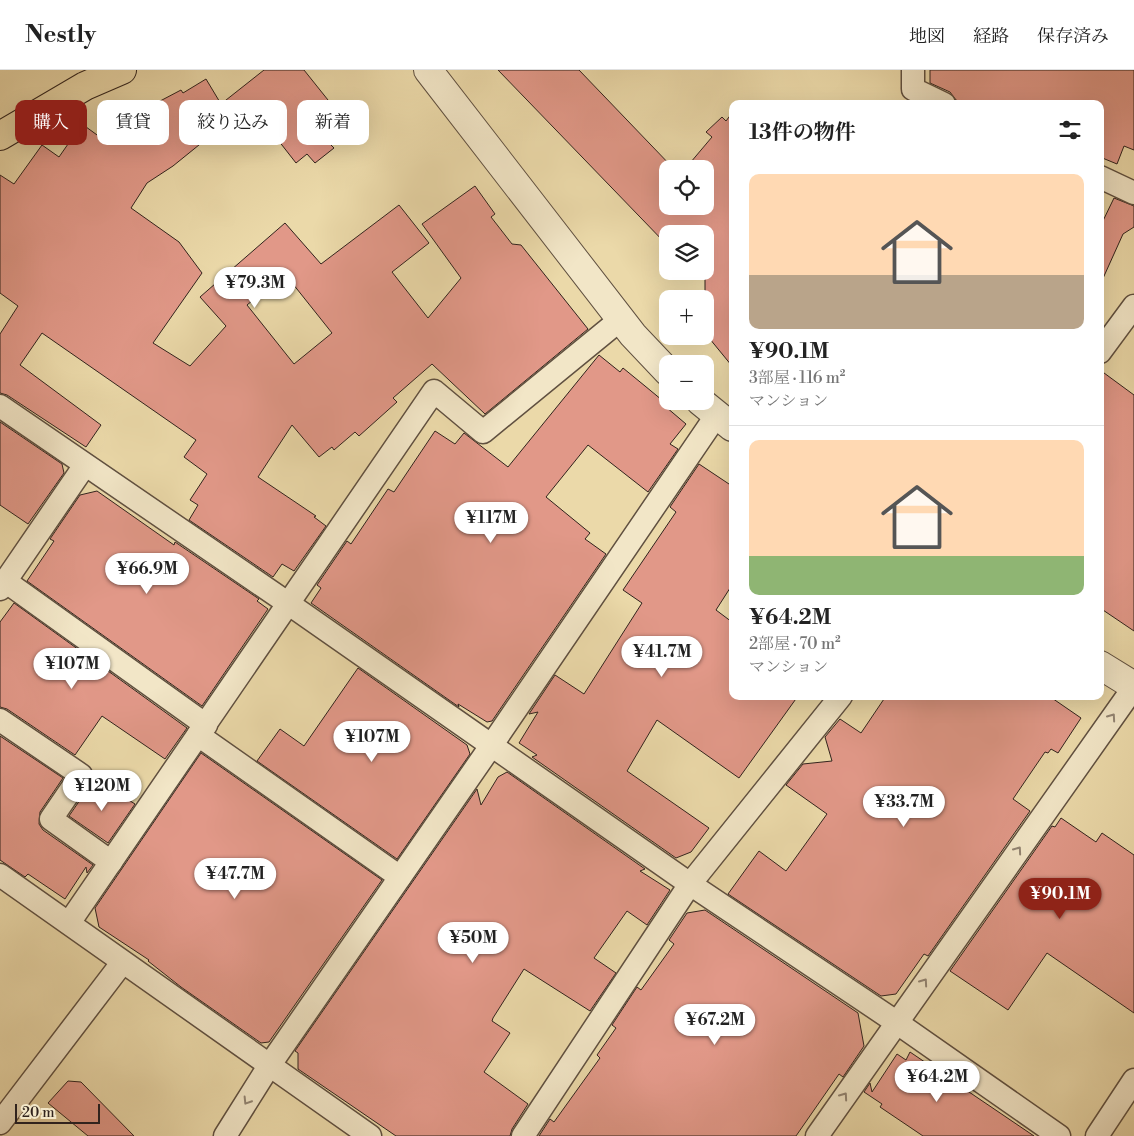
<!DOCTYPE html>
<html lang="ja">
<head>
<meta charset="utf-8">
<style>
	:root { --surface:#fff; --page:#f6f6f6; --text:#222; --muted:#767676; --line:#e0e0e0; --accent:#8f2418 }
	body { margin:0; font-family:"Libre Bodoni","Noto Serif JP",serif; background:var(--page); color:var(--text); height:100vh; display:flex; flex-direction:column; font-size:19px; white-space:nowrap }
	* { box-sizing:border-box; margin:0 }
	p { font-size:16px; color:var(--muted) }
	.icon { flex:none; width:28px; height:28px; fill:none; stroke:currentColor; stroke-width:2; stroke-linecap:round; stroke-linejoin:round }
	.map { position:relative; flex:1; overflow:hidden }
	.panel { position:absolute; left:729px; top:30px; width:375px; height:600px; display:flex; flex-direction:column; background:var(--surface); border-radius:10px; box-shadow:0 5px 20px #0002 }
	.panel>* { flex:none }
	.top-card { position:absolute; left:15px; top:30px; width:475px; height:45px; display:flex; gap:10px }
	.tools { position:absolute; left:659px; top:90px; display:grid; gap:10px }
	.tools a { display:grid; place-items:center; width:55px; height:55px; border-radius:10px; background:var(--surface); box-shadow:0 5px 20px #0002; font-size:25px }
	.scale { position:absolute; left:15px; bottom:12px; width:85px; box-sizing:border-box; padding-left:5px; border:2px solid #31231d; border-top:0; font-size:14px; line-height:18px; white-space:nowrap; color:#31231d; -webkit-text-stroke:4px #f2e6c7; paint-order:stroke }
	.price { position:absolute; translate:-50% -42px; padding:0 11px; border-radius:18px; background:#fff; color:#222; font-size:16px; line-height:32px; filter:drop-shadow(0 1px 2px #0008) }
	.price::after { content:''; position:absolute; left:50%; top:30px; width:15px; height:11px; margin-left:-8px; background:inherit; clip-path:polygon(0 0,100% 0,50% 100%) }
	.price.on { background:var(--accent); color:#fff }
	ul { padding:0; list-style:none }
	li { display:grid; align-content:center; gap:10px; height:265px; padding:0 20px }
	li+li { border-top:1px solid var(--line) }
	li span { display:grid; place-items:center; height:155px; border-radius:10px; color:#555 }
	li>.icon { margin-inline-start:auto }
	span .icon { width:90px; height:90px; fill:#fffc; stroke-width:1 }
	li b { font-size:21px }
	h2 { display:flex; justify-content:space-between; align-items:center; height:60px; padding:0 20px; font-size:21px }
	.chip { padding:0 18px; border-radius:10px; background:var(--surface); box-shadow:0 5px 20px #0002; font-size:18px; line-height:45px }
	.chip.on { background:var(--accent); color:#fff }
	header { display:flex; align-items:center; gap:30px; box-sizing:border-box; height:70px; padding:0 25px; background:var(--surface); border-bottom:1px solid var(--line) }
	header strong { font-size:24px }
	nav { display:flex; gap:28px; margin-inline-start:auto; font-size:18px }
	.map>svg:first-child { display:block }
</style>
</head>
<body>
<header>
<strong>Nestly</strong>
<nav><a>地図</a><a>経路</a><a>保存済み</a></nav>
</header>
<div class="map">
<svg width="1134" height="1066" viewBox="0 0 1134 1066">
	<rect width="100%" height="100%" fill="#ebd9a9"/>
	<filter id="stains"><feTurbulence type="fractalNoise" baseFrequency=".004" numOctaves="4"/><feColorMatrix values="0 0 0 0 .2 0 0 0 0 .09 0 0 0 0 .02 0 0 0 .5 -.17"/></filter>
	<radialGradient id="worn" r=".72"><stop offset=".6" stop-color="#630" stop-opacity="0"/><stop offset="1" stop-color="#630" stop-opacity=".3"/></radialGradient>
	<!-- building -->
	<g fill="#e19888" stroke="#31231d" fill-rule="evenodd">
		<path d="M264,0H304L344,50L323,67L334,78L315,93L307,84L296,93L253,38L215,62L173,96L147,113L131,138L179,172L202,203L153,273L190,296L226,256L200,227L285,153L321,194L399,135L429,173L392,202L428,248L461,208L422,154L475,116L495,144L491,147L512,174L521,175L588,259L485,344L432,294L393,328L397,332L359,366L355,362L334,380L332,377L319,387L292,355L258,407L316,446L314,447L326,456L294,501L282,494L273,507L189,450L198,435L190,430L207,404L184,387L196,370L42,263L20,295L101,355L86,377L7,325L0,323V264L18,236L0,223V105L14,114L42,75L59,87L82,54L104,70L146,43L143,40L181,20L183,23L206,9L221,34ZM285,204L332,263L294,294L247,235Z"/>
		<polygon points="498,0 579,0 674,99 668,99 668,136 705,136 705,99 685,99 712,67 706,62 722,47 726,51 732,43 732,296 705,263 705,164 668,164 668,176"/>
		<polygon points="930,0 1134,0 1134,80 1124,76 1117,94 1100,87 1100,34 964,34 956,30 950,22 930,13"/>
		<polygon points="1114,128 1134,136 1134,157 1123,164 1100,215 1100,157"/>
		<polygon points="599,285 620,302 623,298 645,316 668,335 666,337 686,354 670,374 678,379 648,422 588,375 546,427 590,463 585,469 606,484 492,651 487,652 458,634 459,637 311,533 321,518 317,515 347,471 351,474 388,419 394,422 435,361 455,374 464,363 508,397"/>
		<polygon points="1100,300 1134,325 1134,561 1100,538"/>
		<polygon points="0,352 62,394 64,403 28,454 0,435"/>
		<polygon points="699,394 732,416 732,515 716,540 732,552 732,626 798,626 739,708 657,650 627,701 709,758 691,782 676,788 532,687 537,685 519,673 538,642 529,644 555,605 584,624 642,533 623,520 676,442 670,437"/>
		<polygon points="97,421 174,475 175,472 259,529 257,531 268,539 202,636 27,511 54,471 50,469 80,425"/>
		<polygon points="14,533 187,658 165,689 102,646 75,685 7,639 0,637 0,552"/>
		<polygon points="358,598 467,675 470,684 397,789 257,691 280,659 304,676"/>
		<polygon points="886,626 1049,626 1081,648 1058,683 1051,679 1048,683 1045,682 1013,729 1030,741 928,886 924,884 896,924 881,926 728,824 759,781 786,801 827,744 786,715 803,694 832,691 825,667 840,649 861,663"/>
		<polygon points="0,666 63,708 40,742 39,754 43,760 93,795 87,803 86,797 65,829 28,804 25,807 0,790"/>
		<polygon points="201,683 382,810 269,972 261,973 181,917 148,891 149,890 99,857 95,838"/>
		<polygon points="507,702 645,799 640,801 670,820 647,855 627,841 594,888 616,903 590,941 524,899 493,948 492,951 510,963 484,1002 528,1034 512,1059 510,1066 396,1066 298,999 298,983 295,981 477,719 481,735 498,707"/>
		<polygon points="91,714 109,727 113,720 135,734 108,773 69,746"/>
		<polygon points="1061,748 1096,772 1102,763 1134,785 1134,943 1047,883 1008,940 950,901 1052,756 1055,757"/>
		<polygon points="705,840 858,943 864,976 843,1007 839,1004 796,1066 539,1066 550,1049 554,1052 600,988 597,985 616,958 612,955 637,917 641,920 674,874 669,870 687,843"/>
		<polygon points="910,982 1034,1066 923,1066 880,1037 882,1034 864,1022 870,1013 872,1022 897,984 906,990"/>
		<polygon points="68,1011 81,1012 134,1066 88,1066 48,1033"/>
	</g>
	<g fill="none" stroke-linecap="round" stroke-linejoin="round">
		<defs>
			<g id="minor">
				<polyline points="913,0 913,19 944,34"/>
				<polyline points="1100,107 1134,123"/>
				<polyline points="1100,282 1134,236"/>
				<polyline points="0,336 289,534 690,814 896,952 1059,1066"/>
				<polyline points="5,511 206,655"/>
				<polyline points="0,519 85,395"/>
				<polyline points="0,650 81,705 51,749 111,792"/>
				<polyline points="198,665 400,807"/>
				<polyline points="0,805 370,1066"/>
				<polyline points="69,853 434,321 483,362 621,249"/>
				<polyline points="0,1053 122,893"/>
				<polyline points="225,1066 269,996 491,676 716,346"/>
				<polyline points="523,1066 690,814 841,626"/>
				<polyline points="817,1066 1134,617"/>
				<polyline points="1097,1066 1134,1010"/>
			</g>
			<g id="tertiary">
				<polyline points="428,0 633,265 668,302"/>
				<polyline points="700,331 732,357"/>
				<polyline points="1100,595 1134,616"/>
			</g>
			<polyline id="trunk" points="0,66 85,16 122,0"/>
		</defs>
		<!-- minor casing -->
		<use href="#minor" stroke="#605040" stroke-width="25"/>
		<!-- tertiary casing -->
		<use href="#tertiary" stroke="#605040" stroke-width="30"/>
		<!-- trunk casing -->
		<use href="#trunk" stroke="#31231d" stroke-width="30"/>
		<!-- minor -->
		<use href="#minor" stroke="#f2e6c7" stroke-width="22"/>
		<!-- tertiary -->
		<use href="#tertiary" stroke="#f2e6c7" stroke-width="28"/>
		<!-- trunk -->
		<use href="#trunk" stroke="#ebd9a9" stroke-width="28"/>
	</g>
	<!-- one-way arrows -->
	<defs><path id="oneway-chevron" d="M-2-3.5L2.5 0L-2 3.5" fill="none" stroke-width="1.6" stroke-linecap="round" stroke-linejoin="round" transform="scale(1.25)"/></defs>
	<g stroke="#928472">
		<use href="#oneway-chevron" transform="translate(1112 647) rotate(-55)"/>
		<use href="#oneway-chevron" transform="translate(1018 780) rotate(-55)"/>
		<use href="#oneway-chevron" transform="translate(924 912) rotate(-55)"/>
		<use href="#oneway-chevron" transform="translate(844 1026) rotate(-55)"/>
		<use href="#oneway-chevron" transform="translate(247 1031) rotate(122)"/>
	</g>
	<rect width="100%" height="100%" filter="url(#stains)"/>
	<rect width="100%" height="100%" fill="url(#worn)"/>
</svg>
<div class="tools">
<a><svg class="icon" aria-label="locate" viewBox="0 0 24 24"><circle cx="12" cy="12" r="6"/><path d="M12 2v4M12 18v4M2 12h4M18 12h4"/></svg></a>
<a><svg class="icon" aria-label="layers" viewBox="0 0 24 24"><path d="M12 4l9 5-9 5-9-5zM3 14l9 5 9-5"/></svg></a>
<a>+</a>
<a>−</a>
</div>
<div class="scale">20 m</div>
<b class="price" style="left:255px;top:239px">¥79.3M</b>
<b class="price" style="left:491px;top:474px">¥117M</b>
<b class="price" style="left:147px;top:525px">¥66.9M</b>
<b class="price" style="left:662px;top:608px">¥41.7M</b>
<b class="price" style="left:72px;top:620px">¥107M</b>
<b class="price" style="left:372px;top:693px">¥107M</b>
<b class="price" style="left:102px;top:742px">¥120M</b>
<b class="price" style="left:904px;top:758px">¥33.7M</b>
<b class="price" style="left:235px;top:830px">¥47.7M</b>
<b class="price on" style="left:1060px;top:850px">¥90.1M</b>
<b class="price" style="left:473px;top:894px">¥50M</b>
<b class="price" style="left:715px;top:976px">¥67.2M</b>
<b class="price" style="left:937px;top:1033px">¥64.2M</b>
<div class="top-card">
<a class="chip on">購入</a>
<a class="chip">賃貸</a>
<a class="chip">絞り込み</a>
<a class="chip">新着</a>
</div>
<section class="panel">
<h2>13件の物件<svg class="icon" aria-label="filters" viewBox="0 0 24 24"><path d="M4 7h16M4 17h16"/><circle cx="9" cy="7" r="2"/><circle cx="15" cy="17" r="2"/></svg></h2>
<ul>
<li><span style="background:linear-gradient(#ffd9b3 65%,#b9a48a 0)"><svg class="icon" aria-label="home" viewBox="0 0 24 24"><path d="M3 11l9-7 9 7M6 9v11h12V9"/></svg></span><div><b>¥90.1M</b><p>3部屋 · 116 m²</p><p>マンション</p></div></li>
<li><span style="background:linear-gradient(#ffd9b3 75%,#8fb573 0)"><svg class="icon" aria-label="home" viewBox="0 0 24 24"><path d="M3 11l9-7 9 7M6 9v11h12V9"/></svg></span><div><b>¥64.2M</b><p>2部屋 · 70 m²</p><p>マンション</p></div></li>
</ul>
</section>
</div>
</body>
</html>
